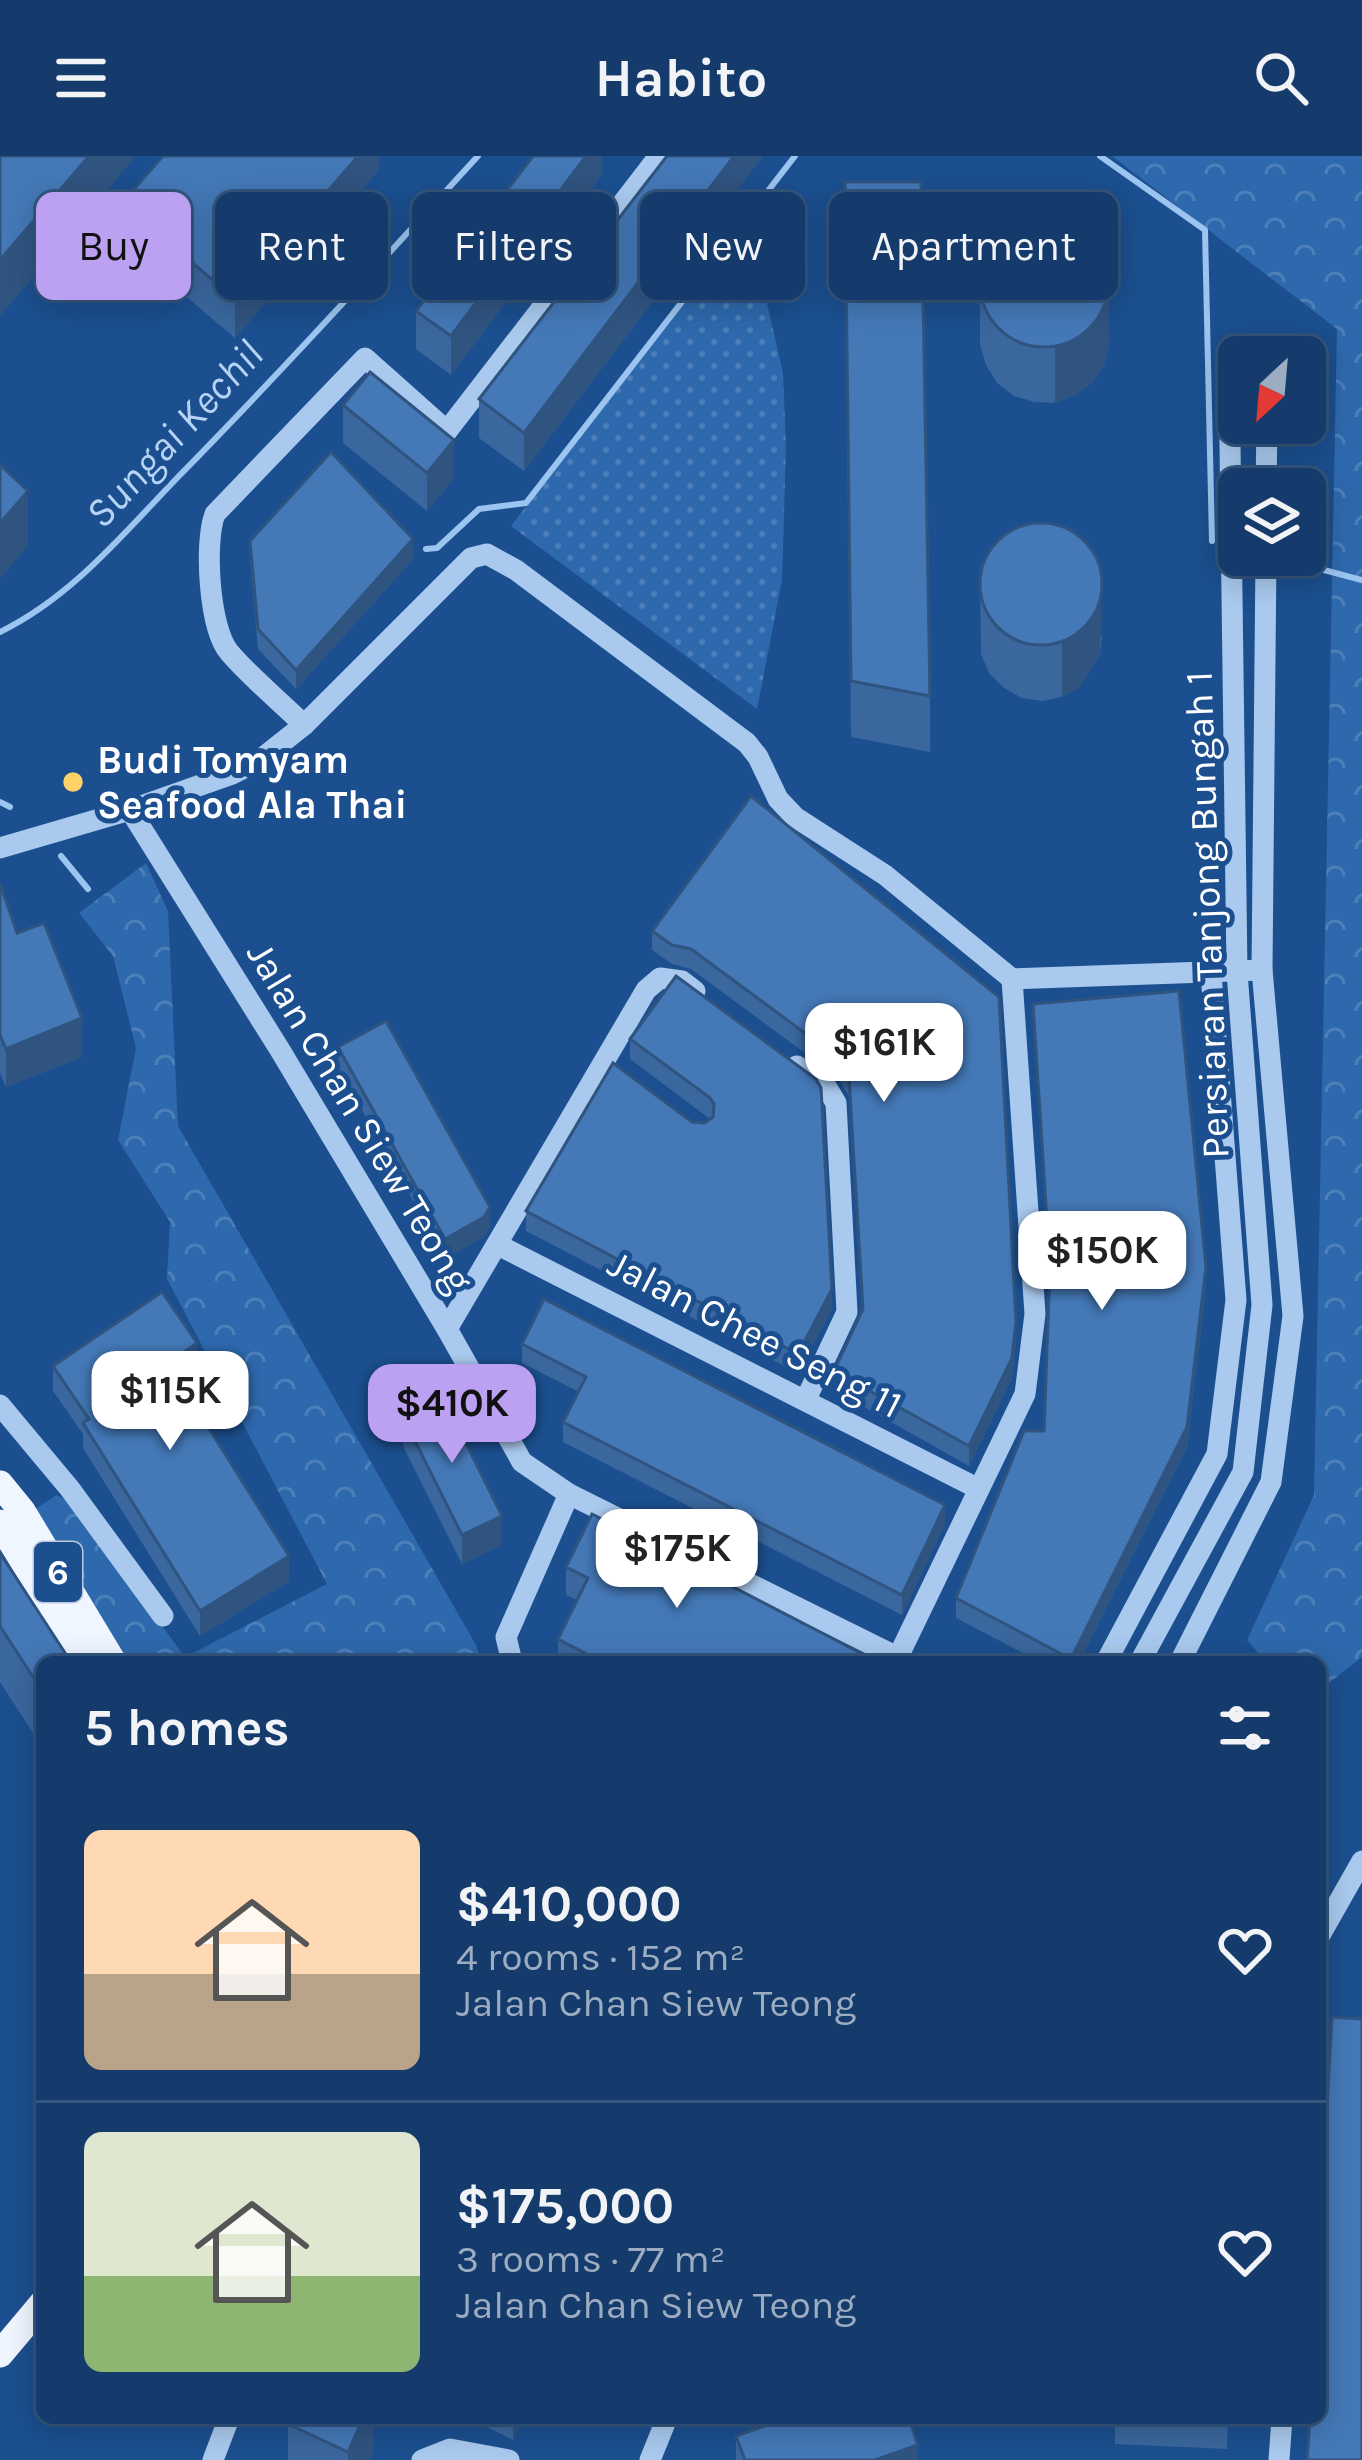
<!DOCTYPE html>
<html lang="en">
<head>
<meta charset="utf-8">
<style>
	:root { --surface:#143b6b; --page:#214673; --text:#f1f3f6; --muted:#9dadc1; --line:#33557e; --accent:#bca0f2 }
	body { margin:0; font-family:Karla,sans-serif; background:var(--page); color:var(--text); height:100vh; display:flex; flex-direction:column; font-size:45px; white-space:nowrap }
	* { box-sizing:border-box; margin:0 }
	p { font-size:39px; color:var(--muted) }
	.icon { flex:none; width:66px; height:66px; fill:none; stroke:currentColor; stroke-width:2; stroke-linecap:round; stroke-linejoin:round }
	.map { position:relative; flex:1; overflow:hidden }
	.sheet { position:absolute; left:36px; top:1500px; width:1290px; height:768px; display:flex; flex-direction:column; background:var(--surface); border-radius:18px; box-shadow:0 6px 30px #0003,0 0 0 3px var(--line) }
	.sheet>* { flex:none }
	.top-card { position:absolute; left:36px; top:36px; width:1290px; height:108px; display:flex; gap:24px }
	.needle { width:78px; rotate:206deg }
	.fabs { position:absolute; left:1218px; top:180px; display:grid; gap:24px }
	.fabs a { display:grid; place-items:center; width:108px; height:108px; border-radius:18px; background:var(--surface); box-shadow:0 6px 30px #0003,0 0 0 3px var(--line); font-size:60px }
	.price { position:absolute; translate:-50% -102px; padding:0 27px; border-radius:24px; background:#fff; color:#222; font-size:39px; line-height:78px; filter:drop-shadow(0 3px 6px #0008) }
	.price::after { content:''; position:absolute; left:50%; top:72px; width:36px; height:27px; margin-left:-18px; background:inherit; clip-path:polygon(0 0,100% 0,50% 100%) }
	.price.selected { background:var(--accent); color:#111 }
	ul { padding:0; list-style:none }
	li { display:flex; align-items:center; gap:36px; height:300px; padding:0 48px }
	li+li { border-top:3px solid var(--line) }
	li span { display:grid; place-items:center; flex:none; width:336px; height:240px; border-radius:18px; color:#555 }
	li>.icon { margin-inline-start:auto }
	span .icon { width:144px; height:144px; fill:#fffc; stroke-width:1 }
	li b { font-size:51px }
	h2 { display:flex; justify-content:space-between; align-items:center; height:144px; padding:0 48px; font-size:51px }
	.pill { padding:0 42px; border-radius:18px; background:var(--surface); box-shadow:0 6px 30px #0003,0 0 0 3px var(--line); font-size:42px; line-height:108px }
	.pill.selected { background:var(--accent); color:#111 }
	header { display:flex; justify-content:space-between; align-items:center; height:156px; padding:0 48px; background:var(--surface); font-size:54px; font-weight:700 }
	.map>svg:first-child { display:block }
</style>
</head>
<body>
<header><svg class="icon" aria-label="menu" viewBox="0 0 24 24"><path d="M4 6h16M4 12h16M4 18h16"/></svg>Habito<svg class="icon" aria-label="search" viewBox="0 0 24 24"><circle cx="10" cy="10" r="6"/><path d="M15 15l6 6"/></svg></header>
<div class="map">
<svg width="1362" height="2304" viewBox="0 0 1362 2304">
	<defs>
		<pattern id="forest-crowns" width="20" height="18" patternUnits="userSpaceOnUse" patternTransform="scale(3)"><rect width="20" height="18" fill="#2e69ad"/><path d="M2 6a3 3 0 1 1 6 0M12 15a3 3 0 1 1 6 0" fill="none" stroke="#4d80b9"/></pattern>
		<pattern id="park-dots" width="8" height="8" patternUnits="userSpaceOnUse" patternTransform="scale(3)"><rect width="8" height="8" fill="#2e69ad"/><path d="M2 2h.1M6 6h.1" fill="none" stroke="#4d80b9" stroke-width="1.8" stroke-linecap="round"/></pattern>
	</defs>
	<rect width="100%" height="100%" fill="#1b4f8f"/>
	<!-- forest -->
	<g fill="url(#forest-crowns)">
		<polygon points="1112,0 1362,0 1362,1501 1320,1534 1320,1506 1266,1506 1247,1484 1314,1339 1337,173"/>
		<polygon points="146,707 168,755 178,970 476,1489 481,1506 125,1506 35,1353 57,1339 70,1346 185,1501 327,1428 167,1123 170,1066 118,984 136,892 113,800 79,757"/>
	</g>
	<!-- park -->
	<polygon fill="url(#park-dots)" points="717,101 764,135 783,217 786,292 782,424 757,553 511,370"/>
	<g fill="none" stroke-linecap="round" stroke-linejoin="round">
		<!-- stream -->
		<g stroke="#9cc4f0" stroke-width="6">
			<polyline points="1100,0 1205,74 1212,385"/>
			<polyline points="426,393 437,392 479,353 526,347 795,0"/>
			<polyline points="1309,410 1362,424"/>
			<path d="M0,476C72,441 123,378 178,321C281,216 379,108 478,0"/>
			<polyline points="0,646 10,651"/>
			<polyline points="61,700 88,733"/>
		</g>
		<!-- minor -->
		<g stroke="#a9c9ee" stroke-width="21">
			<polyline points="1266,333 1267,267"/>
			<path d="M304,569C280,545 251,522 229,496C209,472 204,386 215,358L365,202L447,275L659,0"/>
			<polyline points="130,654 280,894 447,1173 522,1306 569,1338 907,1506"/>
			<polyline points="0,692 130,654 232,618 260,604 304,569 471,402 487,398 516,414 747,587 758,601 778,643 795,661 885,719 1012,823 1262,814"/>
			<polyline points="797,910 827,932 836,947 847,1156 806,1243"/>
			<polyline points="498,1089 979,1333"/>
			<polyline points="447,1173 646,834 660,822 682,825 695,835"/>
			<polyline points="0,1249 70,1333 163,1460"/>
			<polyline points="898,1501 1025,1238 1035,1158 1012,823"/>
			<polyline points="512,1506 506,1481 569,1338"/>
			<polyline points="1106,1506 1217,1298 1236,1144 1211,817"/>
			<polyline points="1140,1506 1243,1316 1262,1149 1237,816 1229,213 1239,206"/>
			<polyline points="1180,1506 1271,1326 1293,1160 1262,814 1266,399"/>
			<polyline points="1320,1779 1362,1705"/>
			<polyline points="213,2304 229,2262"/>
			<polyline points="422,2304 450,2293 509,2304"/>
			<polyline points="650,2304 667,2262"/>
			<polyline points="1279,2304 1282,2262"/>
		</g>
		<!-- major -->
		<g stroke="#f0f6ff" stroke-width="27">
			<polyline points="0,1328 22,1355 113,1506"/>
			<polyline points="0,1367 85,1506"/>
			<polyline points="0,2198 42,2148"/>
		</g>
	</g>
	<!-- wall -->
	<g fill="#3a679d">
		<polygon points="379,0 379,14 235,182 122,86 122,47"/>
		<polygon points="602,0 602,18 451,219 416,193 416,155"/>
		<polygon points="667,0 763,0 524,315 479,282 479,243"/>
		<polygon points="845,26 930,540 930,596 851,581"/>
		<polygon points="980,134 1109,188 1104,209 1092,227 1075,239 1055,247 1034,246 1014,240 997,227 986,209 980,189"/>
		<polygon points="343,249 454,322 427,355 343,287"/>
		<polygon points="250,385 413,403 296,533 258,493 250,404"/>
		<polygon points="980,422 1102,480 1100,499 1079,532 1062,541 1043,545 1022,542 1004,532 989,517 981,498"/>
		<polygon points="751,640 1016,1186 1012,1222 969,1310 834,1234 834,1215 862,1155 849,940 836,920 691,813 672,808 652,794 652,775"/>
		<polygon points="0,727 17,777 82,901 6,931 0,917"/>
		<polygon points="676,820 832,1153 798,1217 526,1075 526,1055 692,966 705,967 710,963 630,903 630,883"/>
		<polygon points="1033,848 1206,1131 1187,1291 1079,1506 1040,1506 956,1462 956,1442 1044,1275 1050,1123"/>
		<polygon points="338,891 490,1070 484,1081 445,1102 338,911"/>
		<polygon points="522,1188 945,1368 902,1459 563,1286 563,1266 579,1236 522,1207"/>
		<polygon points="53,1210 197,1211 178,1224 289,1425 200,1480 83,1292 83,1278 53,1235"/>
		<polygon points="403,1261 502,1389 462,1408 403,1290"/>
		<polygon points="0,1397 42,1506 42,1591 0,1526"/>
		<polygon points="566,1411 878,1506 558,1506 558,1483 577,1444 566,1439"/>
		<polygon points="291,2262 377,2262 374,2268 374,2296 370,2304 288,2304 288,2268"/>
		<polygon points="468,2262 523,2262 513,2284"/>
		<polygon points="1115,2262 1228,2262 1227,2293 1115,2288"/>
		<polygon points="736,2280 918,2304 736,2304"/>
	</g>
	<!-- shaded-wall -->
	<g fill="#305480">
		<polygon points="89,0 136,0 0,160 0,104"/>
		<polygon points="358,0 379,0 379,14 235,182 235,143"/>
		<polygon points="586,0 602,0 602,18 451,219 451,180"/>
		<polygon points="734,0 763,0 524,315 524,277"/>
		<polygon points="1109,132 1109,188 1104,209 1092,227 1075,239 1055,247 1055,191"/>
		<polygon points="454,284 454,322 427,355 427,317"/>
		<polygon points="28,335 28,390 0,422 0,367"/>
		<polygon points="413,383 413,403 296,533 296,514"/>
		<polygon points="1102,424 1100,499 1079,532 1062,541 1062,486"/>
		<polygon points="82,862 82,901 6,931 6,893"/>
		<polygon points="490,1051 490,1070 484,1081 445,1102 445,1083"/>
		<polygon points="1206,1111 1206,1131 1187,1291 1079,1506 1071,1506"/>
		<polygon points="832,1133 832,1153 798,1217 798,1198"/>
		<polygon points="1016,1166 1016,1186 1012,1222 969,1310 969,1290"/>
		<polygon points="197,1187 197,1211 168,1232 168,1207"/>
		<polygon points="945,1349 945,1368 902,1459 902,1439"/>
		<polygon points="502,1360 502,1389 462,1408 462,1379"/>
		<polygon points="289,1400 289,1425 200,1480 200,1455"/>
		<polygon points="1322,1562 1322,1618 1320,1620 1320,1564"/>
		<polygon points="363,2262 377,2262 374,2268 374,2296 370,2304 348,2304 348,2296"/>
		<polygon points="513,2262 523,2262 513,2284"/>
		<polygon points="918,2289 918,2304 875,2304"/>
	</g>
	<!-- building -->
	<g fill="#4478b7" stroke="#305480" stroke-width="3">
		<polygon points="0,0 89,0 0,104"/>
		<polygon points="163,0 358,0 235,143 122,47"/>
		<polygon points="533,0 586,0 451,180 416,155"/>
		<polygon points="667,0 734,0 524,277 479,243"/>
		<polygon points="845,26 921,26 930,540 851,525"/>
		<circle cx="1044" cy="127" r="64"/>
		<polygon points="370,216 454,284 427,317 343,249"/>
		<polygon points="331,296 413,383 296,514 258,473 250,385"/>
		<polygon points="0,309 28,335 0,367"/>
		<circle cx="1041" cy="428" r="61"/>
		<polygon points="751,640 999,841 1016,1166 1012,1202 969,1290 834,1215 863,1153 849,921 836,900 691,793 672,789 652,775"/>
		<polygon points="0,727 17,777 44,767 82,862 6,893 0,879"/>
		<polygon points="676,820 816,923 821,932 832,1133 798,1198 526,1055 613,907 692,966 705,967 713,961 714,948 709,941 630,883"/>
		<polygon points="1179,835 1206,1111 1187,1271 1071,1503 956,1442 1024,1275 1044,1275 1050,1111 1033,848"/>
		<polygon points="386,865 490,1051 484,1061 445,1083 338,891"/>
		<polygon points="162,1136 197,1187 168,1207 289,1400 200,1455 83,1267 89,1263 53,1210"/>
		<polygon points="544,1143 945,1349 902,1439 563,1266 586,1221 522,1188"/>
		<polygon points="443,1241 502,1360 462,1379 403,1261"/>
		<polygon points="592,1358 878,1506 602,1506 558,1483 588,1422 566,1411"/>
		<polygon points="0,1397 71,1506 42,1506 42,1535 0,1470"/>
		<polygon points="1332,1861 1362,1863 1362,2304 1307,2304 1310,2262 1320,2262 1320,2078"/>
		<polygon points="291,2262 363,2262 348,2296 288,2268"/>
		<polygon points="787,2262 909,2262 918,2289 875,2304 745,2304 736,2280"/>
	</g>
	<!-- markers -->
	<circle fill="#ffd166" stroke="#1b4f8f" stroke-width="4.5" cx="73" cy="626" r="12"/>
	<g text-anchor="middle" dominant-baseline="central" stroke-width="10" stroke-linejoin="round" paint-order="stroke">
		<!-- shield labels -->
		<rect fill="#1b4f8f" stroke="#bbcadd" stroke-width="3" x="34" y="1386" width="48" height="60" rx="9"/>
		<g font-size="36" font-weight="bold" fill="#fff">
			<text x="58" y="1416">6</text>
		</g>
		<!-- poi labels -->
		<g font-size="39" font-weight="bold" fill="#fff" stroke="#1b4f8f" text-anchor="start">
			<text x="97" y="604">Budi Tomyam<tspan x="97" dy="45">Seafood Ala Thai</tspan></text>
		</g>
		<!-- street labels -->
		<g font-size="39" fill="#fff" stroke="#1b4f8f">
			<text transform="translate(1207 759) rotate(-92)">Persiaran Tanjong Bungah 1</text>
			<text transform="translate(360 961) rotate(59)">Jalan Chan Siew Teong</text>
			<text transform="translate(755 1178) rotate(27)">Jalan Chee Seng 11</text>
		</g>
		<!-- water labels -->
		<g font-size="42" font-style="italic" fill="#b5d3f5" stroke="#1b4f8f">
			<text transform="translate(174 278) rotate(-47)">Sungai Kechil</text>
		</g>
	</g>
</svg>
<div class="fabs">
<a><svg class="needle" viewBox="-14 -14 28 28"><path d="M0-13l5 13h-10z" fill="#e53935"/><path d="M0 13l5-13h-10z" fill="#9dadc1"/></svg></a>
<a><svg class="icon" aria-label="layers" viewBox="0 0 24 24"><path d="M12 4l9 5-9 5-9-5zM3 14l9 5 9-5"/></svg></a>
</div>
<b class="price" style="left:884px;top:949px">$161K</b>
<b class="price" style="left:1102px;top:1157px">$150K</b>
<b class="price" style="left:170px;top:1297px">$115K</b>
<b class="price selected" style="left:452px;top:1310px">$410K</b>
<b class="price" style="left:677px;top:1455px">$175K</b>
<div class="top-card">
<a class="pill selected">Buy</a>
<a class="pill">Rent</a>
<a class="pill">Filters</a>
<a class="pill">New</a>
<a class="pill">Apartment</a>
</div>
<section class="sheet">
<h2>5 homes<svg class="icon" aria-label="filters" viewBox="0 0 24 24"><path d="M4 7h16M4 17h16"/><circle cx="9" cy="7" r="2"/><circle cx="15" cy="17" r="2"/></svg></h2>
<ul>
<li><span style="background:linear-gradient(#ffd9b3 60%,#b9a48a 0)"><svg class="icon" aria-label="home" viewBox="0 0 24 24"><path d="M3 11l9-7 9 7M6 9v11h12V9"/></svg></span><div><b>$410,000</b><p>4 rooms · 152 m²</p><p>Jalan Chan Siew Teong</p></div><svg class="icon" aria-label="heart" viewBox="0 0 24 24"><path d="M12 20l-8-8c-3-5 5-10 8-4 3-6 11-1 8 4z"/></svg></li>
<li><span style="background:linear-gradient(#dfe7d0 60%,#8fb573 0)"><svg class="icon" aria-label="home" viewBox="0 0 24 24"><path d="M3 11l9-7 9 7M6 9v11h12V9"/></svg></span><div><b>$175,000</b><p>3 rooms · 77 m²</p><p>Jalan Chan Siew Teong</p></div><svg class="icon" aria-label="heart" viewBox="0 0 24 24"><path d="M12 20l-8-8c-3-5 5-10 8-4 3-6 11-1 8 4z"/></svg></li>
</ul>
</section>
</div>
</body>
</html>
